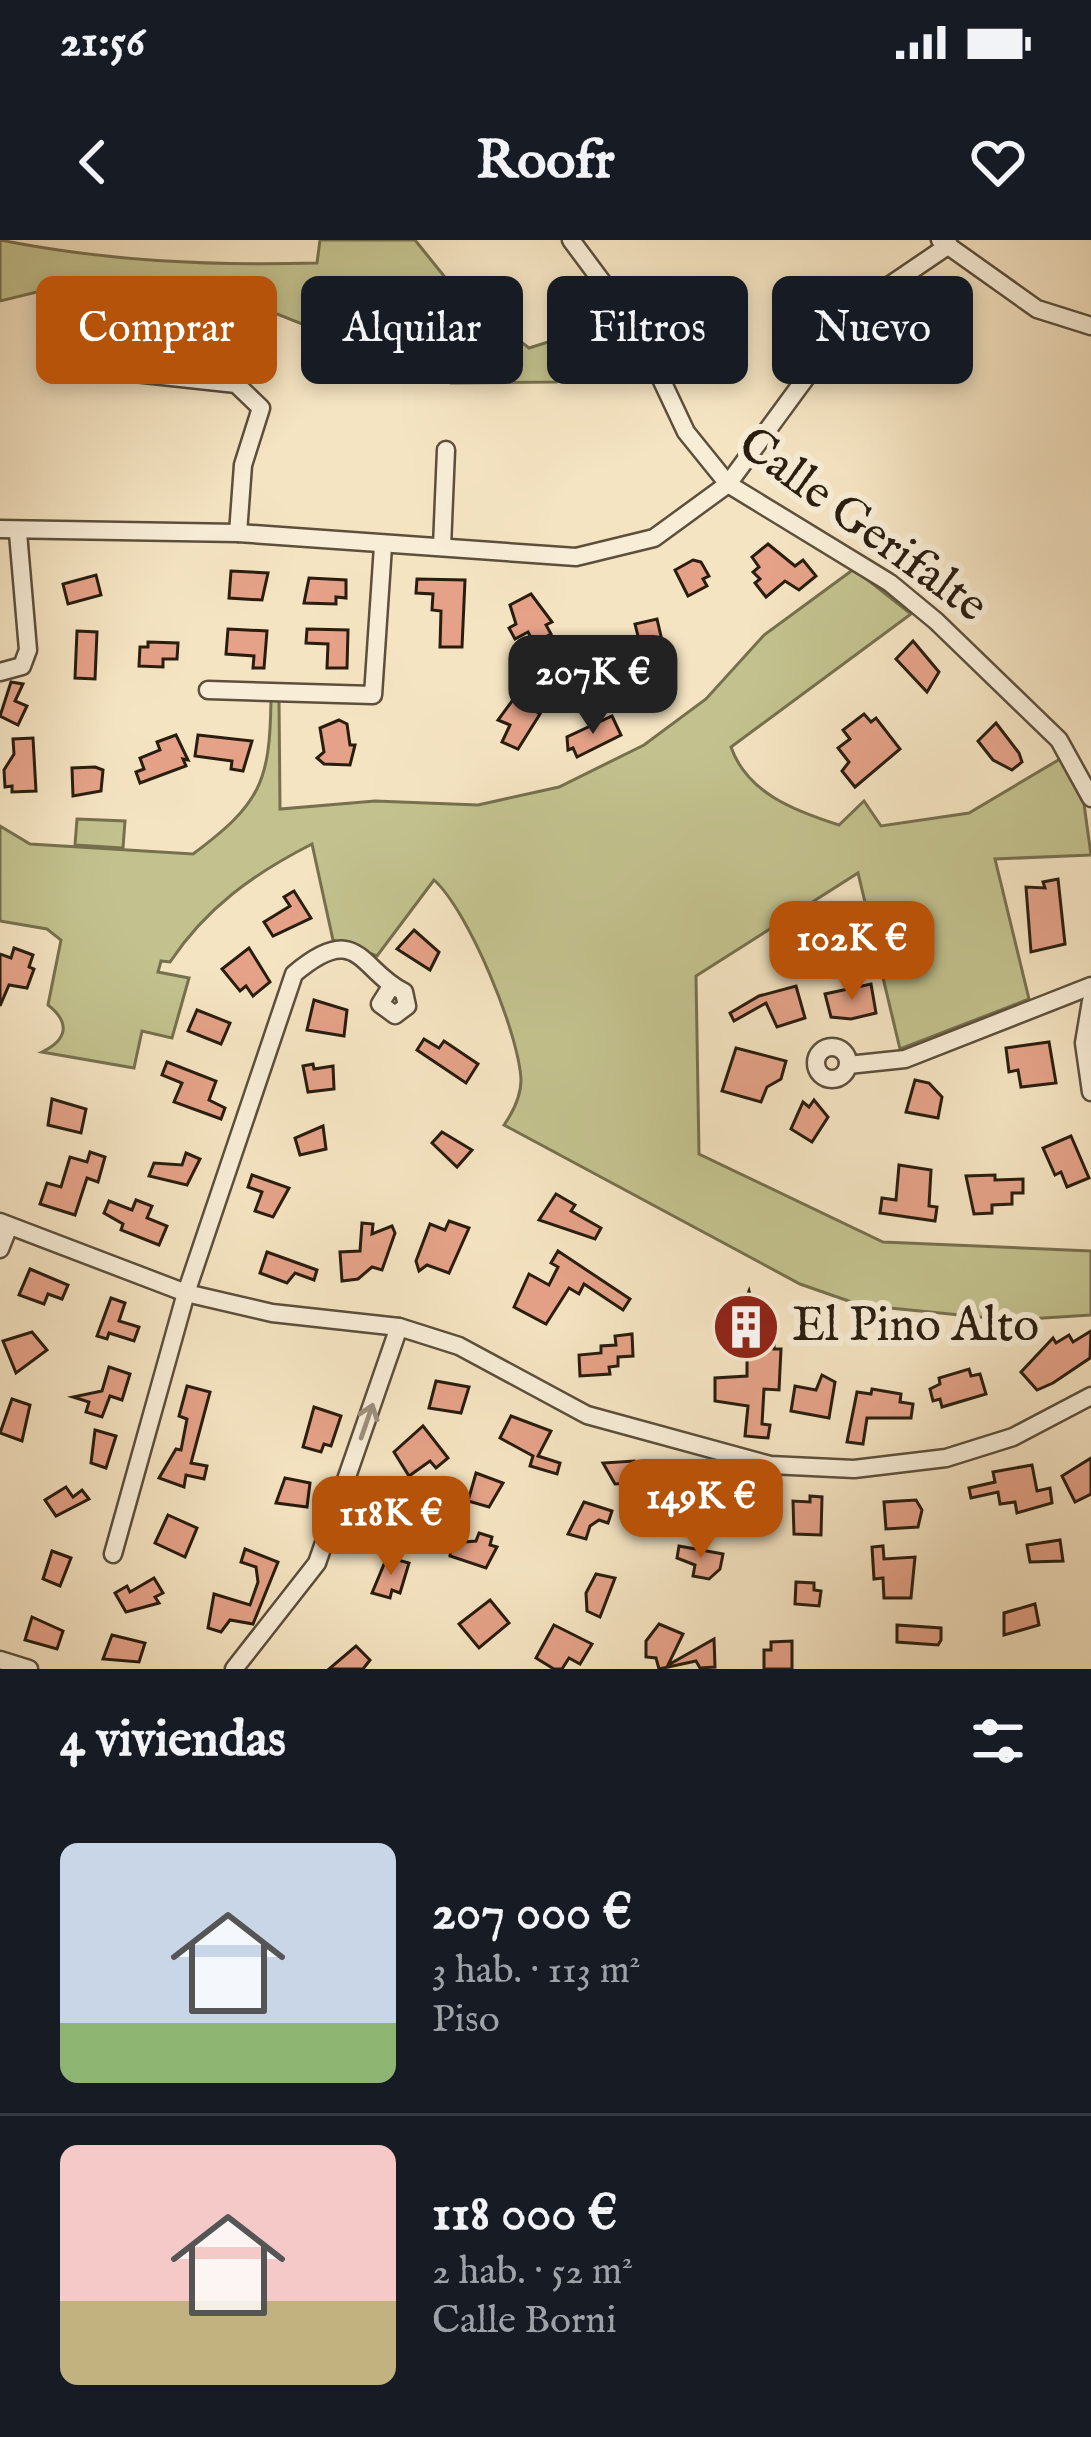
<!DOCTYPE html>
<html lang="es">
<head>
<meta charset="utf-8">
<style>
	:root { --surface:#171b24; --page:#242831; --text:#f1f3f6; --muted:#9ea1a6; --line:#363941; --accent:#b45309 }
	body { margin:0; font-family:"IM FELL English",serif; background:var(--page); color:var(--text); height:100vh; display:flex; flex-direction:column; font-size:45px; white-space:nowrap }
	* { box-sizing:border-box; margin:0 }
	p { font-size:39px; color:var(--muted) }
	.icon { flex:none; width:66px; height:66px; fill:none; stroke:currentColor; stroke-width:2; stroke-linecap:round; stroke-linejoin:round }
	.map { position:relative; height:1429px; overflow:hidden }
	.drawer { display:flex; flex-direction:column; background:var(--surface); flex:1 }
	.drawer>* { flex:none }
	.hud { position:absolute; left:36px; top:36px; width:1020px; height:108px; display:flex; gap:24px }
	.price { position:absolute; translate:-50% -102px; padding:0 27px; border-radius:24px; background:var(--accent); color:#fff; font-size:39px; line-height:78px; filter:drop-shadow(0 3px 6px #0008) }
	.price::after { content:''; position:absolute; left:50%; top:72px; width:36px; height:27px; margin-left:-18px; background:inherit; clip-path:polygon(0 0,100% 0,50% 100%) }
	.price.selected { background:#222; color:#fff }
	ul { padding:0; list-style:none }
	li { display:flex; align-items:center; gap:36px; height:300px; padding:0 60px }
	li+li { border-top:3px solid var(--line) }
	li span { display:grid; place-items:center; flex:none; width:336px; height:240px; border-radius:18px; color:#555 }
	li>.icon { margin-inline-start:auto }
	span .icon { width:144px; height:144px; fill:#fffc; stroke-width:1 }
	li b { font-size:51px }
	h2 { display:flex; justify-content:space-between; align-items:center; height:144px; padding:0 60px; font-size:51px }
	.chip { padding:0 42px; border-radius:18px; background:var(--surface); box-shadow:0 6px 18px #0003; font-size:42px; line-height:108px }
	.chip.selected { background:var(--accent); color:#fff }
	.status { display:flex; justify-content:space-between; align-items:center; height:84px; padding:0 60px; background:var(--surface); direction:ltr }
	.status svg { height:33px; fill:currentColor }
	header { display:flex; justify-content:space-between; align-items:center; height:156px; padding:0 60px; background:var(--surface); font-size:54px; font-weight:800 }
	.map>svg:first-child { display:block }
</style>
</head>
<body>
<div class="status"><b>21:56</b><svg viewBox="0 0 49 12"><path d="M0 12V9h3v3zM5 12V6h3v6zM10 12V3h3v9zM15 12V0h3v12zM26 1h20v11H26zM47 4h2v5h-2z"/></svg></div>
<header><svg class="icon" aria-label="back" viewBox="0 0 24 24"><path d="M15 5l-7 7 7 7"/></svg>Roofr<svg class="icon" aria-label="heart" viewBox="0 0 24 24"><path d="M12 20l-8-8c-3-5 5-10 8-4 3-6 11-1 8 4z"/></svg></header>
<div class="map">
<svg width="1091" height="1429" viewBox="0 0 1091 1429">
	<rect width="100%" height="100%" fill="#f5e4c2"/>
	<filter id="stains"><feTurbulence type="fractalNoise" baseFrequency=".00167" numOctaves="4"/><feColorMatrix values="0 0 0 0 .2 0 0 0 0 .09 0 0 0 0 .02 0 0 0 .5 -.17"/></filter>
	<radialGradient id="worn" r=".72"><stop offset=".6" stop-color="#630" stop-opacity="0"/><stop offset="1" stop-color="#630" stop-opacity=".3"/></radialGradient>
	<!-- green -->
	<g fill="#c3c28e" stroke="#76704e" stroke-width="3">
		<path d="M0,0C106,21 208,26 317,23L320,0H415L456,51L529,108L616,81L633,101L555,126L556,142L451,143L247,62L82,41L0,61Z"/>
		<path d="M854,329L911,374L731,507C747,553 795,571 839,585L864,561L881,586L969,573L1060,519L1084,564L1091,615L995,619L1029,759L900,809L858,633L696,736L699,914L883,1002L1091,1011V1075L1010,1080L860,1065L800,1044L504,885C513,872 521,856 521,840C519,793 468,670 434,640L377,716L333,700L312,604C253,634 206,668 170,722L161,721L158,732L189,738L172,798L142,791L134,828L42,812C67,800 71,783 48,765L61,700L47,689L0,681V586L30,604L193,614C260,564 270,543 271,459H279L280,569L375,561L478,565L559,547L644,505L706,459L764,395Z"/>
		<polygon points="77,579 125,581 123,608 75,605"/>
	</g>
	<!-- building -->
	<g fill="#e5a288" stroke="#291d0f" stroke-width="3">
		<polygon points="768,304 795,326 803,320 816,336 799,350 785,341 766,357 755,343 760,339 753,332 759,327 752,317"/>
		<polygon points="693,320 701,322 709,336 703,339 707,346 688,356 675,330"/>
		<polygon points="231,331 268,333 262,360 229,358"/>
		<polygon points="96,335 101,355 68,364 63,344"/>
		<polygon points="309,338 346,340 346,358 336,357 336,364 304,363"/>
		<polygon points="417,339 465,340 462,407 440,407 441,371 432,370 433,354 416,353"/>
		<polygon points="531,354 552,382 546,385 551,394 534,403 528,392 515,399 509,388 516,384 510,365"/>
		<polygon points="657,379 666,418 618,425 613,402 638,396 635,384"/>
		<polygon points="228,389 267,391 264,428 253,428 254,416 226,414"/>
		<polygon points="307,389 348,390 347,428 327,428 328,404 306,403"/>
		<polygon points="77,391 97,392 95,439 75,438"/>
		<polygon points="913,401 939,432 927,452 896,419"/>
		<polygon points="148,402 178,403 177,419 163,419 163,427 139,426 140,407 148,407"/>
		<polygon points="11,442 23,444 15,461 27,466 18,485 0,476"/>
		<polygon points="515,457 540,474 518,509 502,502 510,485 498,480"/>
		<polygon points="864,474 871,482 876,478 900,509 855,547 842,531 849,522 838,508 850,499 843,490"/>
		<polygon points="612,476 621,495 577,517 573,508 568,510 567,497"/>
		<polygon points="339,480 347,484 350,505 355,505 350,525 324,524 317,518 324,512 320,488"/>
		<polygon points="996,483 1019,513 1022,522 1012,530 993,520 978,501"/>
		<polygon points="176,495 188,520 183,519 186,526 140,543 136,532 144,529 140,518 160,510 157,502"/>
		<polygon points="198,495 252,501 243,531 231,529 232,521 195,516"/>
		<polygon points="33,498 36,551 12,552 12,546 5,547 4,530 14,514 13,499"/>
		<polygon points="95,527 103,530 101,551 73,556 72,528"/>
		<polygon points="1058,639 1065,704 1031,712 1026,647 1045,648 1043,642"/>
		<polygon points="294,651 311,678 273,696 264,682 290,666 284,657"/>
		<polygon points="414,690 439,712 430,730 397,709"/>
		<polygon points="14,708 33,715 29,727 34,729 27,748 9,745 0,766 0,714 11,718"/>
		<polygon points="249,708 270,742 253,756 246,746 240,751 222,729"/>
		<polygon points="871,744 876,773 851,779 831,777 825,754"/>
		<polygon points="796,746 805,778 777,787 766,763 734,781 730,773 759,756"/>
		<polygon points="314,760 347,770 344,796 307,790"/>
		<polygon points="197,770 230,783 221,804 188,791"/>
		<polygon points="424,799 439,808 444,801 478,824 466,843 417,810"/>
		<polygon points="1049,802 1056,843 1021,847 1018,830 1009,832 1006,808"/>
		<polygon points="736,808 786,821 781,839 767,847 761,862 722,851"/>
		<polygon points="167,822 216,841 209,860 225,868 221,879 174,862 182,843 162,835"/>
		<polygon points="313,824 314,829 333,826 334,849 308,852 303,826"/>
		<polygon points="915,840 929,843 942,857 938,878 906,872"/>
		<polygon points="52,859 86,869 81,893 48,885"/>
		<polygon points="814,860 828,877 812,902 791,889 803,862 809,867"/>
		<polygon points="323,886 326,909 300,915 295,898"/>
		<polygon points="442,892 472,910 457,927 432,903"/>
		<polygon points="1071,896 1089,938 1067,947 1061,932 1055,935 1043,908"/>
		<polygon points="90,912 105,917 98,942 87,938 75,975 40,964 47,943 61,947 70,917 87,922"/>
		<polygon points="186,913 200,919 187,945 149,936 154,923 182,925"/>
		<polygon points="899,925 931,930 929,966 937,967 935,981 880,973 882,958 896,960"/>
		<polygon points="252,935 289,948 273,977 255,971 262,952 248,947"/>
		<polygon points="995,935 995,940 1023,939 1023,953 1012,953 1012,964 992,965 992,973 974,974 966,936"/>
		<polygon points="556,954 575,965 571,971 601,988 595,999 539,980"/>
		<polygon points="136,960 152,966 147,978 167,986 159,1005 121,990 123,984 104,973 109,961 132,970"/>
		<polygon points="449,981 469,988 449,1033 427,1025 419,1031 416,1021 430,984 445,990"/>
		<polygon points="362,983 373,984 372,994 392,986 395,993 382,1030 372,1027 358,1039 342,1041 340,1012 360,1011"/>
		<polygon points="558,1011 630,1059 623,1070 584,1044 579,1054 569,1048 546,1084 514,1067 529,1034 549,1045 558,1027 551,1023"/>
		<polygon points="267,1012 317,1030 314,1040 295,1033 287,1043 260,1033"/>
		<polygon points="30,1029 68,1045 62,1059 48,1054 44,1064 19,1055"/>
		<polygon points="749,1051 755,1075 775,1078 774,1109 781,1109 779,1150 764,1149 762,1184 770,1185 768,1198 745,1196 748,1166 715,1161 715,1138 747,1136 747,1104 735,1104 735,1096 717,1096 718,1075 740,1075"/>
		<polygon points="111,1058 125,1063 119,1081 139,1087 134,1101 109,1093 107,1099 97,1096"/>
		<polygon points="1091,1091 1090,1118 1053,1143 1037,1150 1021,1132 1053,1098 1056,1103 1069,1095 1073,1102"/>
		<polygon points="32,1092 47,1110 16,1133 3,1101"/>
		<polygon points="632,1094 633,1116 618,1117 618,1126 609,1127 610,1134 580,1136 579,1115 601,1113 601,1106 616,1105 615,1096"/>
		<polygon points="109,1127 130,1134 122,1160 110,1156 102,1177 86,1172 89,1162 73,1157 102,1151"/>
		<polygon points="969,1129 971,1136 980,1134 986,1154 942,1167 940,1159 933,1161 930,1149 940,1144 939,1138"/>
		<polygon points="822,1135 835,1142 829,1178 791,1171 795,1146 816,1150"/>
		<polygon points="436,1141 469,1147 461,1173 429,1168"/>
		<polygon points="187,1146 210,1152 191,1223 207,1226 204,1239 186,1235 184,1247 159,1238 176,1209 181,1210 187,1179 179,1176"/>
		<polygon points="872,1149 901,1154 900,1162 913,1164 911,1178 867,1178 863,1204 847,1202 857,1152 871,1154"/>
		<polygon points="12,1159 30,1165 22,1201 0,1193"/>
		<polygon points="314,1167 341,1176 331,1206 324,1204 321,1212 303,1207"/>
		<polygon points="511,1176 551,1191 538,1216 560,1223 557,1234 530,1226 533,1216 500,1198"/>
		<polygon points="423,1186 448,1218 436,1228 430,1221 409,1236 394,1212"/>
		<polygon points="95,1190 116,1196 106,1228 91,1223"/>
		<polygon points="1091,1218 1091,1254 1075,1262 1062,1236"/>
		<polygon points="634,1221 634,1226 650,1225 651,1242 615,1244 603,1223"/>
		<polygon points="1032,1225 1037,1251 1050,1248 1052,1263 1017,1273 1015,1262 1000,1264 998,1252 971,1258 969,1248 995,1242 993,1232"/>
		<polygon points="476,1233 503,1243 489,1267 468,1261"/>
		<polygon points="285,1238 310,1243 307,1267 276,1263"/>
		<polygon points="698,1240 737,1247 731,1267 692,1262"/>
		<polygon points="66,1247 73,1257 82,1250 89,1259 56,1276 45,1260"/>
		<polygon points="377,1253 392,1258 388,1295 372,1293 368,1305 352,1300"/>
		<polygon points="810,1256 822,1257 821,1295 794,1294 793,1261 810,1262"/>
		<polygon points="916,1260 922,1270 918,1287 886,1289 884,1262"/>
		<polygon points="584,1262 612,1271 608,1283 599,1280 590,1286 586,1299 568,1294"/>
		<polygon points="168,1275 197,1288 185,1317 155,1303"/>
		<polygon points="479,1293 492,1297 490,1305 497,1307 486,1328 450,1316 451,1303 476,1301"/>
		<polygon points="1060,1300 1063,1321 1030,1322 1027,1305"/>
		<polygon points="679,1306 723,1314 720,1329 709,1339 693,1336 695,1325 677,1318"/>
		<polygon points="883,1306 884,1319 915,1317 911,1358 884,1358 883,1338 874,1339 872,1307"/>
		<polygon points="245,1309 278,1322 253,1384 230,1380 221,1392 208,1388 214,1354 250,1365 258,1342 256,1327 241,1322"/>
		<polygon points="52,1311 71,1318 60,1346 43,1339"/>
		<polygon points="387,1317 409,1323 400,1353 392,1350 390,1358 372,1353"/>
		<polygon points="596,1334 615,1338 600,1377 587,1371 586,1353"/>
		<polygon points="154,1338 163,1353 155,1357 159,1363 126,1372 115,1353 127,1346 130,1352"/>
		<polygon points="796,1342 814,1343 814,1350 821,1351 819,1366 795,1364"/>
		<polygon points="490,1360 509,1383 479,1408 459,1384"/>
		<polygon points="1035,1364 1039,1385 1004,1395 1004,1373"/>
		<polygon points="32,1377 63,1391 57,1409 25,1400"/>
		<polygon points="659,1384 683,1394 668,1425 714,1399 715,1427 700,1428 696,1421 659,1429 656,1418 646,1417 646,1401"/>
		<polygon points="554,1385 592,1404 580,1424 569,1418 562,1429 554,1429 536,1418"/>
		<polygon points="897,1385 941,1388 941,1400 938,1405 897,1402"/>
		<polygon points="112,1395 145,1403 139,1422 103,1419"/>
		<polygon points="792,1401 792,1429 764,1429 764,1410 771,1410 771,1402"/>
		<polygon points="356,1406 370,1420 363,1429 329,1429"/>
	</g>
	<g fill="none" stroke-linecap="round" stroke-linejoin="round">
		<defs>
			<g id="minor">
				<polyline points="571,0 638,90 686,192 728,244 890,343 936,381 1059,500 1091,558"/>
				<polyline points="940,0 1037,69 1091,86"/>
				<polyline points="116,131 236,144 261,168 243,225 238,293"/>
				<polyline points="0,289 238,293 576,317 654,298 728,244 846,83 874,56 949,5"/>
				<polyline points="442,307 446,210"/>
				<polyline points="0,432 22,426 28,410 18,293"/>
				<polyline points="208,450 373,455 383,306"/>
				<polyline points="1091,761 1084,803 1091,852"/>
				<circle cx="832" cy="823" r="16"/>
				<polyline points="848,825 905,819 1091,746"/>
				<polyline points="0,982 186,1053 272,1073 399,1087 459,1106 587,1175 770,1225 854,1229 946,1218 1013,1197 1091,1156"/>
				<polyline points="0,1009 9,986"/>
				<path d="M113,1314L186,1053L294,734C359,679 360,731 404,752L407,766L395,775L380,764L390,748"/>
				<polyline points="0,1420 29,1429"/>
				<polyline points="234,1429 317,1323 399,1087"/>
			</g>
		</defs>
		<!-- minor casing -->
		<use href="#minor" stroke="#5c4f3c" stroke-width="21"/>
		<!-- minor -->
		<use href="#minor" stroke="#f8edd7" stroke-width="16"/>
	</g>
	<!-- one-way arrows -->
	<defs><path id="oneway-shaft" d="M-6 0H5M1.5-3L5.5 0L1.5 3" fill="none" stroke-width="1.6" stroke-linecap="round" stroke-linejoin="round" transform="scale(3)"/></defs>
	<use stroke="#9b8f7d" href="#oneway-shaft" transform="translate(367 1181) rotate(-71)"/>
	<!-- icons -->
	<defs>
		<symbol id="building-disc" viewBox="-11 -11 22 22"><circle r="9.5" fill="#8f2418" stroke="#f8edd7"/><path d="M-4-6H4V6H1V3H-1V6H-4ZM-2.5-4.3h1.7v1.8h-1.7ZM.8-4.3h1.7v1.8H.8ZM-2.5-1h1.7V.8h-1.7ZM.8-1h1.7V.8H.8Z" fill="#fff"/></symbol>
	</defs>
	<g fill-rule="evenodd">
		<use href="#building-disc" x="708" y="1049" width="76" height="76"/>
	</g>
	<g text-anchor="middle" dominant-baseline="central" stroke-width="12" stroke-linejoin="round" paint-order="stroke">
		<!-- street labels -->
		<g font-size="48" fill="#291d0f" stroke="#f8edd7">
			<text transform="translate(862 286) rotate(36)">Calle Gerifalte</text>
		</g>
		<!-- poi labels -->
		<g font-size="48" fill="#291d0f" stroke="#f8edd7" text-anchor="start">
			<text x="792" y="1087">El Pino Alto</text>
		</g>
	</g>
	<rect width="100%" height="100%" filter="url(#stains)"/>
	<rect width="100%" height="100%" fill="url(#worn)"/>
</svg>
<b class="price selected" style="left:593px;top:497px">207K €</b>
<b class="price" style="left:852px;top:763px">102K €</b>
<b class="price" style="left:701px;top:1321px">149K €</b>
<b class="price" style="left:391px;top:1338px">118K €</b>
<div class="hud">
<a class="chip selected">Comprar</a>
<a class="chip">Alquilar</a>
<a class="chip">Filtros</a>
<a class="chip">Nuevo</a>
</div>
</div>
<section class="drawer">
<h2>4 viviendas<svg class="icon" aria-label="filters" viewBox="0 0 24 24"><path d="M4 7h16M4 17h16"/><circle cx="9" cy="7" r="2"/><circle cx="15" cy="17" r="2"/></svg></h2>
<ul>
<li><span style="background:linear-gradient(#c9d6e8 75%,#8fb573 0)"><svg class="icon" aria-label="home" viewBox="0 0 24 24"><path d="M3 11l9-7 9 7M6 9v11h12V9"/></svg></span><div><b>207 000 €</b><p>3 hab. · 113 m²</p><p>Piso</p></div></li>
<li><span style="background:linear-gradient(#f6c9c9 65%,#c2b280 0)"><svg class="icon" aria-label="home" viewBox="0 0 24 24"><path d="M3 11l9-7 9 7M6 9v11h12V9"/></svg></span><div><b>118 000 €</b><p>2 hab. · 52 m²</p><p>Calle Borni</p></div></li>
</ul>
</section>
</body>
</html>
